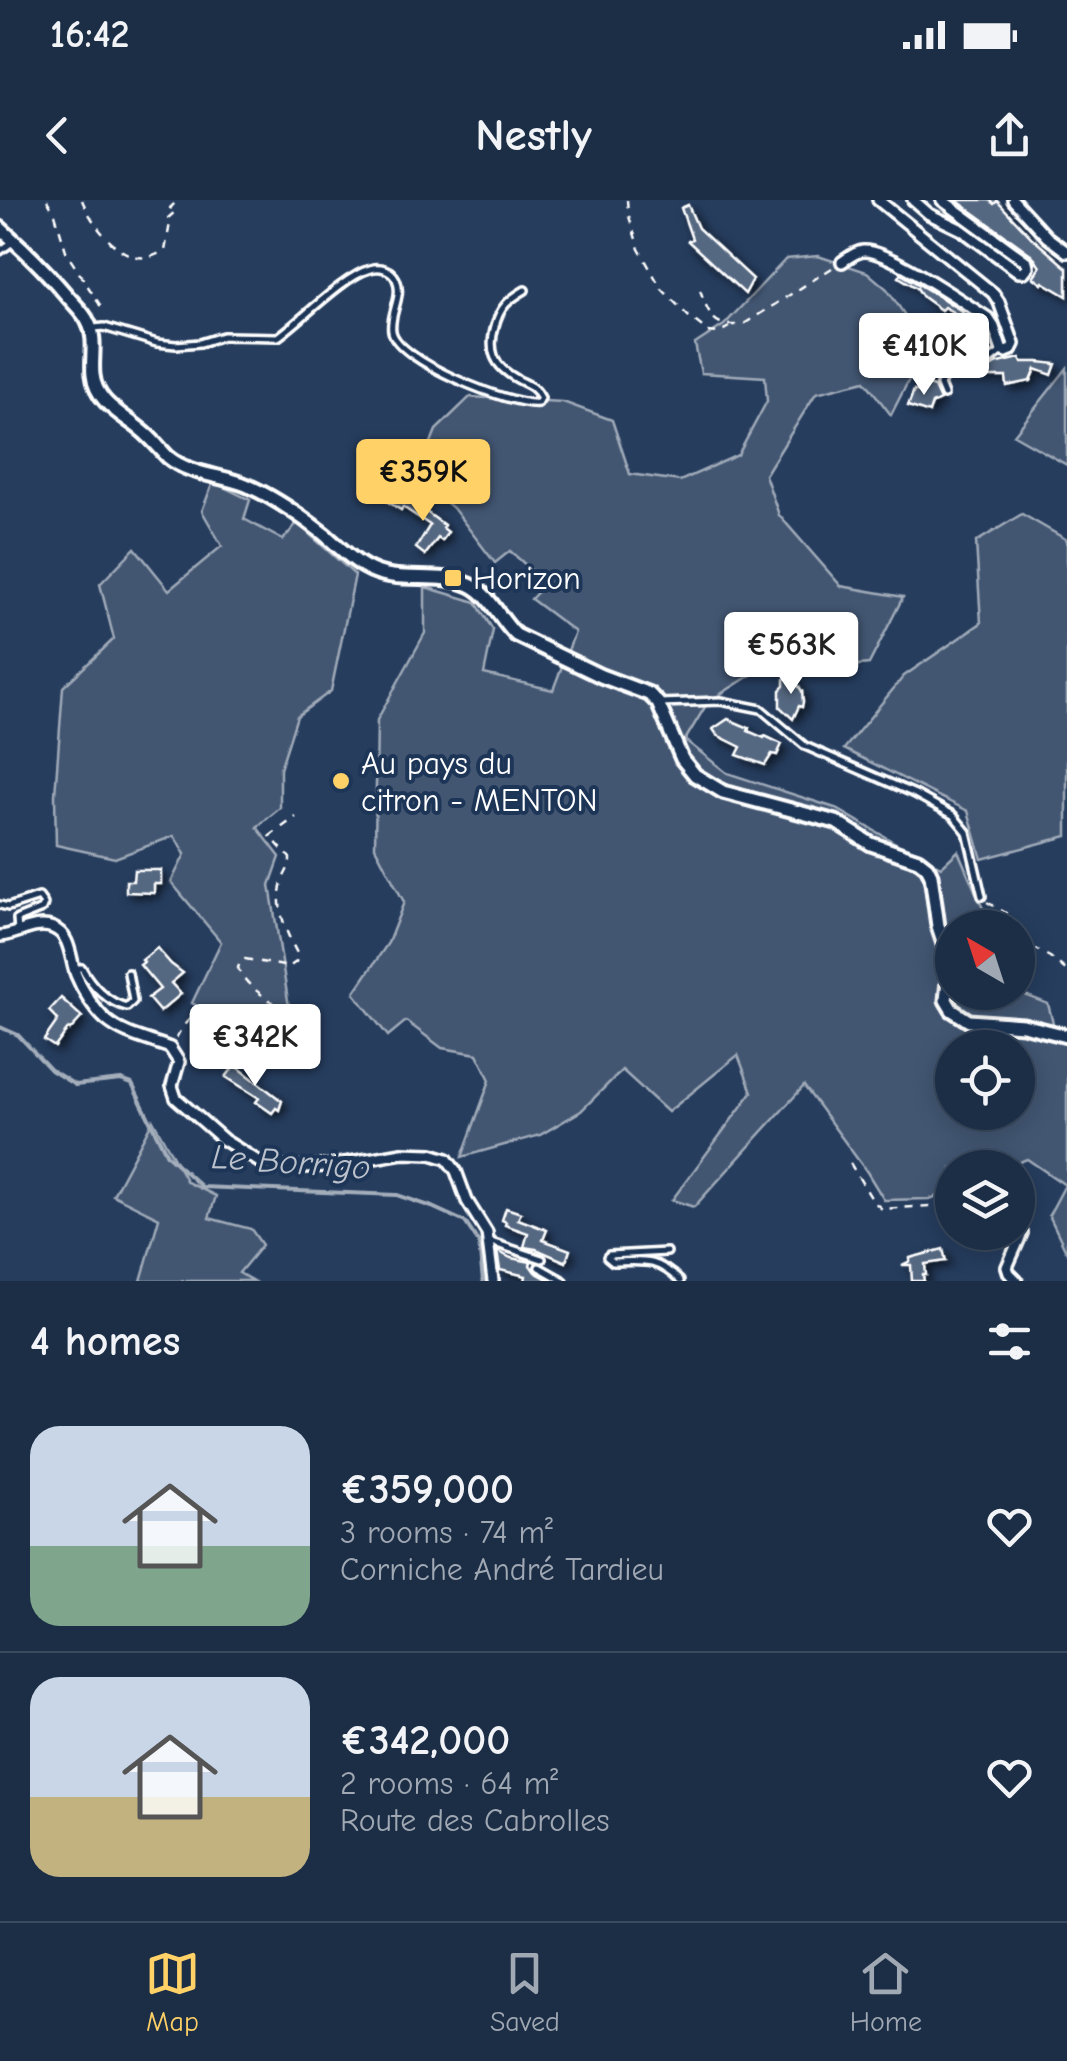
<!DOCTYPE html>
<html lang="en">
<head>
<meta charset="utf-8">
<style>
	:root { --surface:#1c2e46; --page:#25364d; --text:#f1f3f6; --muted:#a0a8b3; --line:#3a4a5f; --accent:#ffd166 }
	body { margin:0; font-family:"Comic Neue",sans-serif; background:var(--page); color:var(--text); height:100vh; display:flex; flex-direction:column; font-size:38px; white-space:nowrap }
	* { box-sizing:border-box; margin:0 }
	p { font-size:32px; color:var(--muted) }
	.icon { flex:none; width:55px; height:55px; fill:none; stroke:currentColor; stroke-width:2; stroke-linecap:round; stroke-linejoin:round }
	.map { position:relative; height:1081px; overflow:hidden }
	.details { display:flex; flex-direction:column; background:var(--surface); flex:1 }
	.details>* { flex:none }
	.needle { width:65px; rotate:321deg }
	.tools { position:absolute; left:935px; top:710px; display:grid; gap:20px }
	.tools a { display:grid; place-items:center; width:100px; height:100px; border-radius:50%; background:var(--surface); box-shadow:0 5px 25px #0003,0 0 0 2px var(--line); font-size:50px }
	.price { position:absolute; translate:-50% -85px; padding:0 22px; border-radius:10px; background:#fff; color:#222; font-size:32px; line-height:65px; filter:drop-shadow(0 2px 5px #0008) }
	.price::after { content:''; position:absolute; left:50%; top:60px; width:30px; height:22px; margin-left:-15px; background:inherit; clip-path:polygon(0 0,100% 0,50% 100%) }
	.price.selected { background:var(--accent); color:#111 }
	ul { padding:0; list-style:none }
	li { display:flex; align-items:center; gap:30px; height:250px; padding:0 30px }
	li+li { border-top:2px solid var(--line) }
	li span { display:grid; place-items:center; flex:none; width:280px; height:200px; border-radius:30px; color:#555 }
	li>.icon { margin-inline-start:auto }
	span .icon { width:120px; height:120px; fill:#fffc; stroke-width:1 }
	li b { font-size:42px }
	h2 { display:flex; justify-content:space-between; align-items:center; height:120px; padding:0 30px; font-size:42px }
	.status { display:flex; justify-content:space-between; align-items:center; height:70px; padding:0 50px; background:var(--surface); direction:ltr }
	.status svg { height:28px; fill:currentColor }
	header { display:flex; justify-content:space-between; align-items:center; height:130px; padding:0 30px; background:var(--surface); font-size:45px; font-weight:700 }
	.tabs { display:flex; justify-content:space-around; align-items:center; height:140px; border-top:2px solid var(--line); background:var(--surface); font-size:28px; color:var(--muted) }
	.tabs a { display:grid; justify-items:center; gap:5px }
	.tabs .selected { color:var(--accent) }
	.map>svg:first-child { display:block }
</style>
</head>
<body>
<div class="status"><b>16:42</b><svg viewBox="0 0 49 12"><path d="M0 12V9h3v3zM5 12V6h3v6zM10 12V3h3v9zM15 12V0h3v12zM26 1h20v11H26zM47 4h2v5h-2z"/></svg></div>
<header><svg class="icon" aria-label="back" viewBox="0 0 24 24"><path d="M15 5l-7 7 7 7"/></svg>Nestly<svg class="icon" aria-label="share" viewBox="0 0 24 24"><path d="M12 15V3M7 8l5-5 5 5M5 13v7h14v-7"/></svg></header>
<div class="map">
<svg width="1067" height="1081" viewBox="0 0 1067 1081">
	<defs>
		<filter id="shadow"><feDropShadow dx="4.5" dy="4.5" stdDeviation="5" flood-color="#0009"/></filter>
	</defs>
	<rect width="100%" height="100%" fill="#263d5e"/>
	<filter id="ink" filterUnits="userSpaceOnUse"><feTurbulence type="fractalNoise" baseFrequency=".01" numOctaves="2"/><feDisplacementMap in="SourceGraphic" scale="20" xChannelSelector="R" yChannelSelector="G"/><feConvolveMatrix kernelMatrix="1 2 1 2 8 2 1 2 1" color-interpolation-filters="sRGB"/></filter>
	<g filter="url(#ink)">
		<!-- green -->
		<g fill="#425672" stroke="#a0aab8" stroke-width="2.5" fill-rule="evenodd">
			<path d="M818,56L867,72L887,89L926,146L891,215L865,181L816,193L765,275L779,315L841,386L903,397L869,464L808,470L767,465L708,502L685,540L727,573L835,608L906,649L941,667L958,651L991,727L952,728V792H1018L1048,804L1057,838L1067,840V1053L1049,1015L1065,985L1027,959L1007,967L952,968V990L930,999L884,1000L867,972L804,886L694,1007L672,1000L752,892L738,855L668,912L622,870L581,911L540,935L462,957L490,880L477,854L442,848L406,821L388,836L354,793L388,743L404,702L375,647L377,520L425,433V387L476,402L493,430L484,474L553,490L575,432L531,399L546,383L510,351L495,363L453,308L417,278L436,230L470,197L563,202L612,220L630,274L680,281L738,255L767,201L765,177L701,173L695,144L724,125L786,59ZM952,848H1018V912H952Z"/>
			<polygon points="1067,168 1067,265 1014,235"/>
			<polygon points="213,282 250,300 244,319 283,340 297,323 355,375 331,491 297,516 280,569 280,608 257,627 280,657 270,685 289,807 234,828 192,803 221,742 171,682 185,654 174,636 115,658 56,645 55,595 63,487 114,439 100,384 135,348 169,390 222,346 202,311"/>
			<polygon points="1022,314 1067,340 1067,636 982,659 968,611 844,549 904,476 981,423 976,342"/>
			<polygon points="153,920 187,982 216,996 209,1018 251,1029 262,1045 239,1073 253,1081 141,1081 159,1018 113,995"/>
		</g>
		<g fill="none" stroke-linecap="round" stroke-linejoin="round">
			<!-- stream -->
			<polyline stroke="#a4aebb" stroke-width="4" points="0,827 18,835 51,870 75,885 121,880 132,884 167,955 202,987 397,995 432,1007 465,1022 479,1043 483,1081"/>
		</g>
		<!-- building -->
		<g fill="#556781" stroke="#fff" stroke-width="2.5" filter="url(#shadow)">
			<polygon points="956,0 990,0 994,4 997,1 1032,38 1067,68 1067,96 1043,82 1042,84 1033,77 1040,67 1032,55"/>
			<polygon points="688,5 698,28 753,79 745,94 688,41 692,39 681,8"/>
			<polygon points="901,74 940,97 963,112 960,116 944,107 941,110 923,97 917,88 899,77"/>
			<polygon points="1020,158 1022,162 1039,162 1056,164 1052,175 1036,169 1031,181 1007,186 1006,177 982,177 988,169 995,164"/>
			<polygon points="922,183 934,187 940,200 932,204 929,213 908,206 914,190 919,192"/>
			<polygon points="393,295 425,311 444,325 443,328 448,332 442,341 438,338 425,355 416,348 430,325 403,307 401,310 388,302"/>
			<polygon points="792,477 802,491 803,502 802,507 799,506 793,519 780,507 780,490 784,486 784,479"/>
			<polygon points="728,519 749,528 748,531 764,538 765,536 782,544 777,555 772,554 765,565 737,555 741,547 717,535 713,529"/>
			<polygon points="134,670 161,670 161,684 154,684 154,693 126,692 126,681 133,681"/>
			<polygon points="157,748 171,764 183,773 171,783 181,794 160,812 148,798 160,789 140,765 144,762 142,760"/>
			<polygon points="61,798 82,817 70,830 68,829 55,847 44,840 58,820 49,811"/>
			<polygon points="235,865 282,901 279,910 276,908 272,913 256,902 259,898 226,877"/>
			<polygon points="506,1008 521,1013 518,1019 547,1030 543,1040 570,1050 566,1062 536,1049 524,1047 528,1033 505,1025 506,1022 502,1020"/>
			<polygon points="943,1049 946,1061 925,1064 926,1075 923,1075 924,1081 912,1081 911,1065 902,1065 910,1061 910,1058"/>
			<polygon points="497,1051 511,1058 531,1062 530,1065 535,1072 551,1081 525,1081 526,1076 500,1070"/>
		</g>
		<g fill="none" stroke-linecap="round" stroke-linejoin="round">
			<defs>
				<g id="service">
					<polyline points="0,51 14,41"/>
					<path d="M94,128L104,127L157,143L176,145L200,143L223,136L278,137C302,120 344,76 370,69C380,66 391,69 396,79C404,96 389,114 392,131C397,161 511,206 538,203L541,198C535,186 528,185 517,179C493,166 488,150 495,126C500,107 508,100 525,90"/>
					<path d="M941,153C938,162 937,166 946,171"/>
					<path d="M944,195L940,185C945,175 949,161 962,160C968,160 974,165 980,164C988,164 996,155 1002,151"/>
					<polyline points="659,503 721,501 761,509 805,546 915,594 953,615 967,632 982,696"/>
					<polyline points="0,705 8,707 39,697 44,704 42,709 17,719 18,732"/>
					<path d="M74,768H82C91,785 108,803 127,807L133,801L128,773"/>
					<polyline points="488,1041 542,1059"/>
					<path d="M667,1052L609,1055L607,1057L613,1062C644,1061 657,1058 680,1081"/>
					<polyline points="539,1067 564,1081"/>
				</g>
				<g id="minor">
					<polyline points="913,0 929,14 962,30 1019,72 1024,72 1028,67 1027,62 942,0"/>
					<polyline points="1013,0 1047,37 1067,52"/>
					<path d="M842,62C848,58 855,52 863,51C887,49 964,103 988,118L994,127L1002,151L1006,152L1011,150L1014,144L999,102L993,93L878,0"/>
					<path d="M0,736C17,735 35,721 53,728C71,735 70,759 76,775C82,790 94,809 106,820C125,836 147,839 170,848L179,862L172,886L176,898L224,940L261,963L277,968L328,966L402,953L431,954L447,959L456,971L467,1001L487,1033L493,1081"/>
					<polyline points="1017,1081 1009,1073 1007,1067 1022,1033 1018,1023"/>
				</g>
				<path id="tertiary" d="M0,28C25,50 48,73 69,98C76,106 84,113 88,122C97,138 91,158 93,175C96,205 127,216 147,235C155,242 161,250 168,257C189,275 222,275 246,285C274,297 301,316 324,334C337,345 350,359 365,367C397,386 437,370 470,385C491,395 499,419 516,435L601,476L649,494L658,503L682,559L695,575L723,592L836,622L871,644L918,660L927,667L931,675L938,726L950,762L946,800L952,810L969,821L1023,825L1067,836"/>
			</defs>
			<!-- service casing -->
			<use href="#service" stroke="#fff" stroke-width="12"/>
			<!-- minor casing -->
			<use href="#minor" stroke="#fff" stroke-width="16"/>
			<!-- tertiary casing -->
			<use href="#tertiary" stroke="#fff" stroke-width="19"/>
			<!-- path -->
			<g stroke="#fff" stroke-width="2.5" stroke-dasharray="8 8" stroke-linecap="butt">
				<polyline points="47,0 55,14 67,54 100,105 95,113"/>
				<path d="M82,0C92,24 119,62 149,57C154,56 159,53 165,51L170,23L168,18L176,11L170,8L176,2L173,0"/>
				<polyline points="627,0 628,13 639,49 661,88 688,116 709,132 718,133 729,127"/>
				<path d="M700,90C710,116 713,129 744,124L832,68"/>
				<polyline points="987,702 1006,713 1013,728"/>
				<polyline points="1018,740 1050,757 1067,771"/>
				<path d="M176,838C182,827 192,812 205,811C227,808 268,835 280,808C264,795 247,788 238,768L240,762L245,759L289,767L296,762L298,755C286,733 275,707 282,682C285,672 290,669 290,658L270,636L296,617"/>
				<polyline points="850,963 873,1001 882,1009 930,1006 952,1000"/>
			</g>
			<!-- service -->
			<use href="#service" stroke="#1d3557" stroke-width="5"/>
			<!-- minor -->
			<use href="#minor" stroke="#1d3557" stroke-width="9"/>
			<!-- tertiary -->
			<use href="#tertiary" stroke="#1d3557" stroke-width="11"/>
		</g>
	</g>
	<!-- markers -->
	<g fill="#ffd166" stroke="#1d3557" stroke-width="4">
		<rect x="443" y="368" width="20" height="20" rx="5"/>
		<circle cx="341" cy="581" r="10"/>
	</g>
	<g text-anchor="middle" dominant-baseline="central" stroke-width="8" stroke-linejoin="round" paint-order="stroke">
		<!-- poi labels -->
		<g font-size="32" fill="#fff" stroke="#1d3557" text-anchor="start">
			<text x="473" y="378">Horizon</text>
			<text x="361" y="563">Au pays du<tspan x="361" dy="37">citron - MENTON</tspan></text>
		</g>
		<!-- water labels -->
		<g font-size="35" font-style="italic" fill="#bbc2cc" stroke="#1d3557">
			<text transform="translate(291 962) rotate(4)">Le Borrigo</text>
		</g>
	</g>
</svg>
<div class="tools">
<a><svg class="needle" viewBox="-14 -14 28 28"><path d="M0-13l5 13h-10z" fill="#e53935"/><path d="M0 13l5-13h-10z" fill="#a0a8b3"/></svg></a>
<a><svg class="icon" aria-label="locate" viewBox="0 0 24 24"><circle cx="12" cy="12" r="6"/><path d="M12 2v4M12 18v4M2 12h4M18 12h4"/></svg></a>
<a><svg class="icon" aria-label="layers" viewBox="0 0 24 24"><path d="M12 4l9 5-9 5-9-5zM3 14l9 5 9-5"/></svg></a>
</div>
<b class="price" style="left:924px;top:198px">€410K</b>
<b class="price selected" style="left:423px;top:324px">€359K</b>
<b class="price" style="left:791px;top:497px">€563K</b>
<b class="price" style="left:255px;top:889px">€342K</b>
</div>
<section class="details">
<h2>4 homes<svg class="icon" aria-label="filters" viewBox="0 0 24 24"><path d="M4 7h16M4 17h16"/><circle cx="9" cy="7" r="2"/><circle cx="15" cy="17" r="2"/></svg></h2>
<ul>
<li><span style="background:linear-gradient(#c9d6e8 60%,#7fa58c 0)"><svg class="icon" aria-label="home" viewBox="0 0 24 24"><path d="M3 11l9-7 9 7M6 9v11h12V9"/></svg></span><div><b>€359,000</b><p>3 rooms · 74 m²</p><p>Corniche André Tardieu</p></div><svg class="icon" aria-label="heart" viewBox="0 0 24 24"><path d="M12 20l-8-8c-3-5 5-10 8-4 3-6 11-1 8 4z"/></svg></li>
<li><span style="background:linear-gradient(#c9d6e8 60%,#c2b280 0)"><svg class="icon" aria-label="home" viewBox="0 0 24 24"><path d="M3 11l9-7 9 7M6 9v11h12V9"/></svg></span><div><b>€342,000</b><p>2 rooms · 64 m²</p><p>Route des Cabrolles</p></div><svg class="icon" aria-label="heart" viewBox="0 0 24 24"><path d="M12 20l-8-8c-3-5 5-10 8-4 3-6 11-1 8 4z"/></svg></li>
</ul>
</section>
<nav class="tabs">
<a class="selected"><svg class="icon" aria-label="map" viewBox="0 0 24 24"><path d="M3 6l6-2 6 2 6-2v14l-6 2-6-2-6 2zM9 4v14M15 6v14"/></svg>Map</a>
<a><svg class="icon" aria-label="saved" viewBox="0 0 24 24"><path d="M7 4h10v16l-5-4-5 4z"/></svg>Saved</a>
<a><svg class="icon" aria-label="home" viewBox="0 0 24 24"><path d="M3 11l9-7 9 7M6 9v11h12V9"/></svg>Home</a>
</nav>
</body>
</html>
